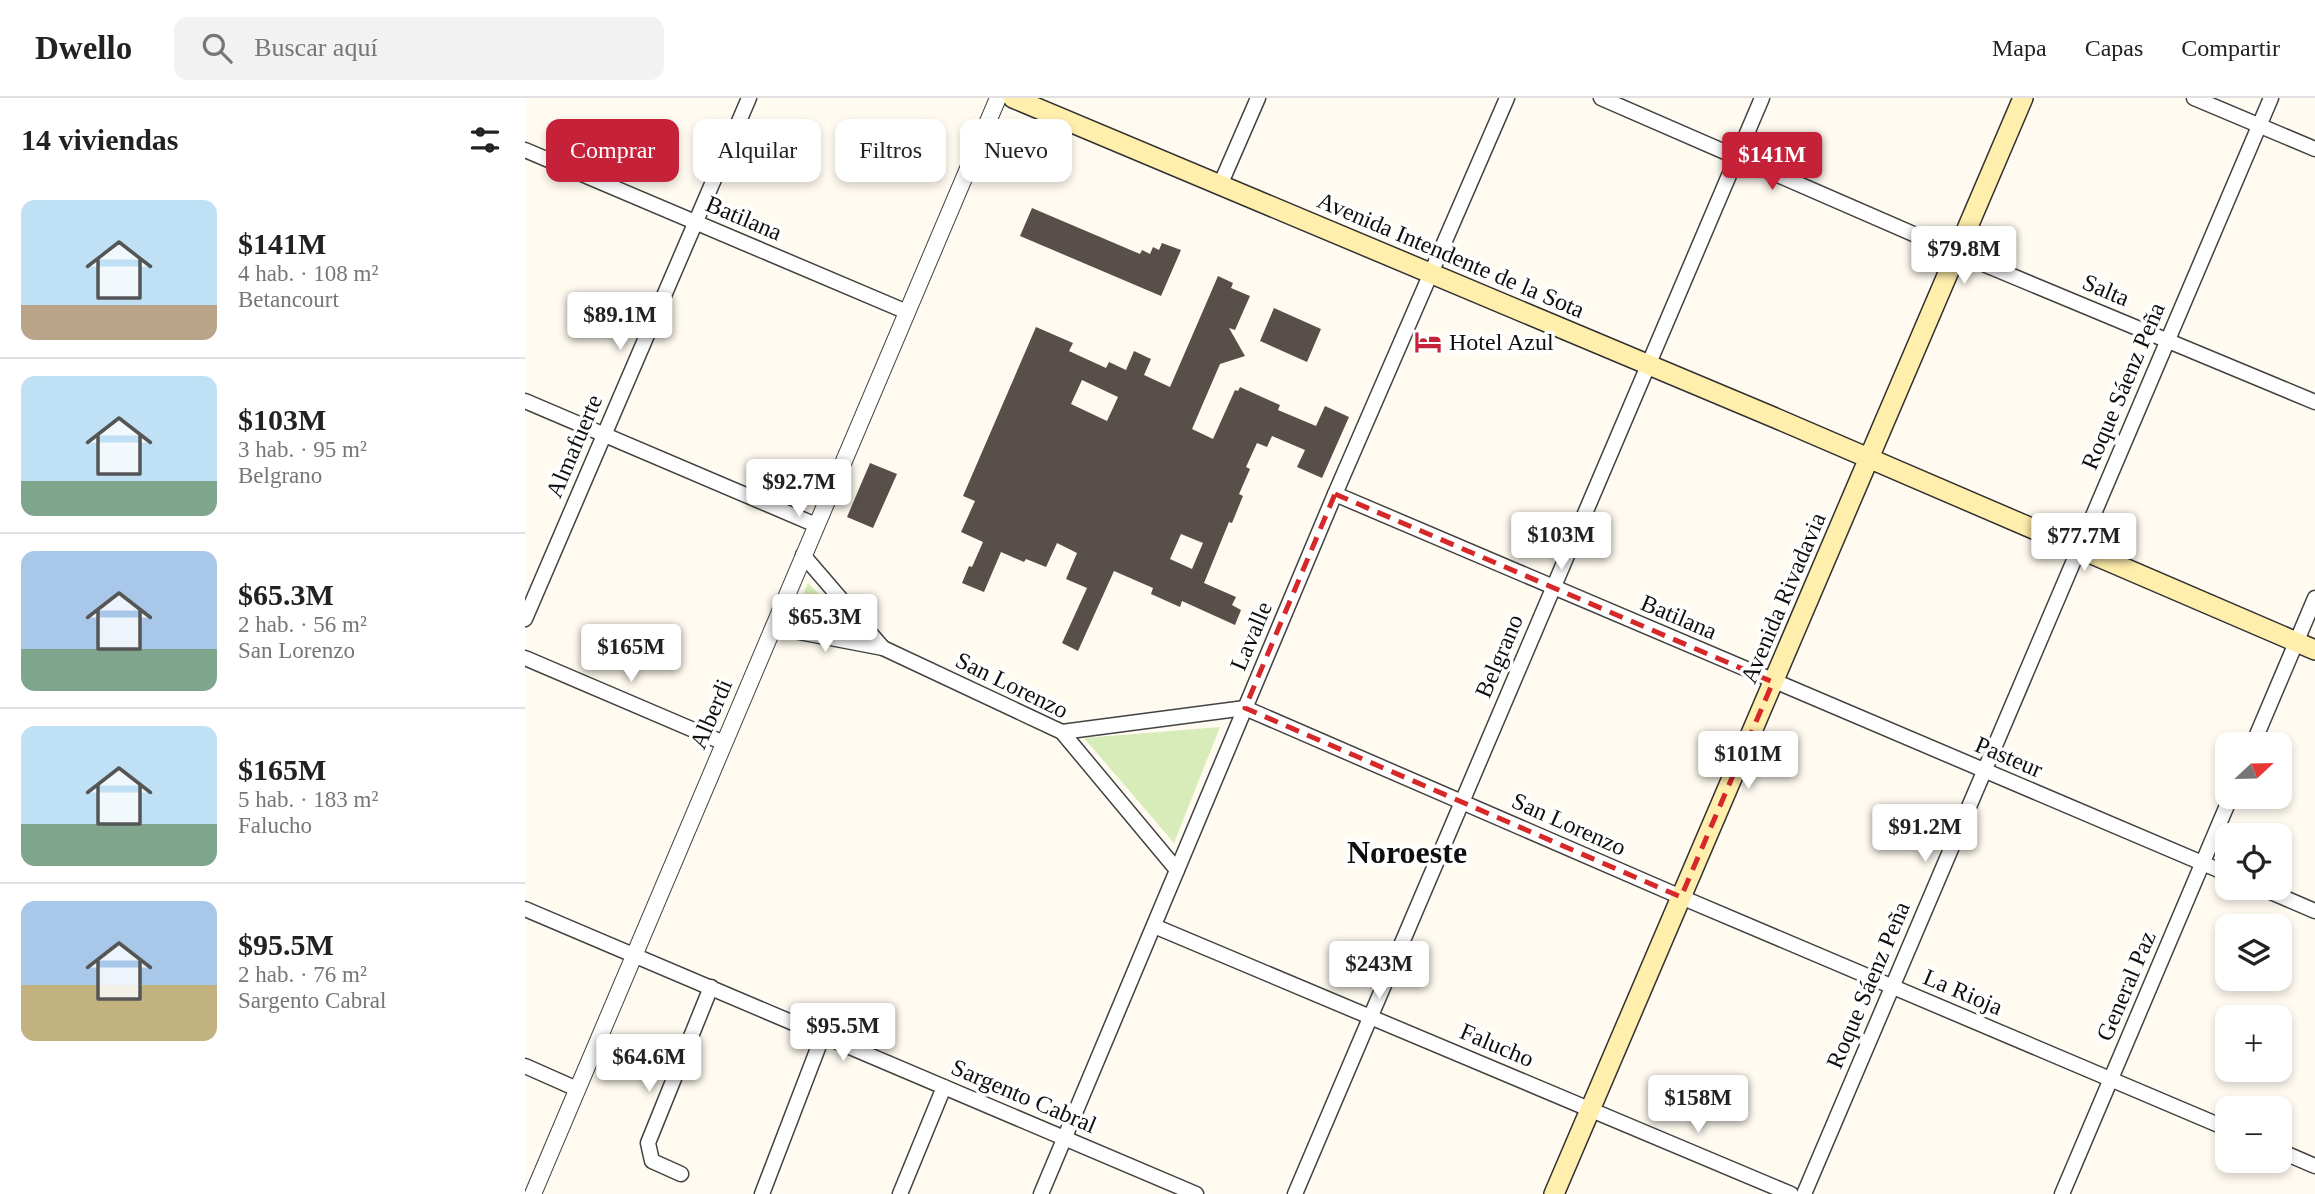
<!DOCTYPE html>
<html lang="es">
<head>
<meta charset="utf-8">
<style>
	:root { --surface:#fff; --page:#f2f2f2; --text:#222; --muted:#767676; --line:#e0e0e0; --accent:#c52138 }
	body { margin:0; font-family:Georgia,serif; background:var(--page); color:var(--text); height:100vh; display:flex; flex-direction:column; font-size:26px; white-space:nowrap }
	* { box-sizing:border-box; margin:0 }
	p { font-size:23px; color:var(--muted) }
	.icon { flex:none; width:38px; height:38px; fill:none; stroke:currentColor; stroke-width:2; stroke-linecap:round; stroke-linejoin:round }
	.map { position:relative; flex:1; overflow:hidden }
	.side { display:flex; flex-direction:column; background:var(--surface); width:525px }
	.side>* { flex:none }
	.top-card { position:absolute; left:21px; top:21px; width:665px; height:63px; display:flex; gap:14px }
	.needle { width:46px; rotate:68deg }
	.controls { position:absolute; left:1690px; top:634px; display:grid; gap:14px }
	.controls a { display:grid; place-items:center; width:77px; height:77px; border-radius:14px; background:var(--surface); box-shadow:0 4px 10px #0003; font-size:35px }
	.price { position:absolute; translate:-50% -60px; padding:0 16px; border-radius:7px; background:#fff; color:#222; font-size:23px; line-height:46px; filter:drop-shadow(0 2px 4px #0008) }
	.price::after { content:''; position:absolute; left:50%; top:42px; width:21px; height:16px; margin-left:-10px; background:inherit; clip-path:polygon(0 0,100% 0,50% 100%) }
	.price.selected { background:var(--accent); color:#fff }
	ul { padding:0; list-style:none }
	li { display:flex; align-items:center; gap:21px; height:175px; padding:0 21px }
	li+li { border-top:2px solid var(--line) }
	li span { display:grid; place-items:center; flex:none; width:196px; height:140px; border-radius:14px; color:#555 }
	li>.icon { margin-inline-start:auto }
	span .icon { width:84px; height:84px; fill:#fffc; stroke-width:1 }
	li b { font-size:30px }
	h2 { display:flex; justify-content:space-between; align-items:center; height:84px; padding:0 21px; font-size:30px }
	.tag { padding:0 24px; border-radius:14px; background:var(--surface); box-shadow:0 4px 10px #0003; font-size:24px; line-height:63px }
	.tag.selected { background:var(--accent); color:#fff }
	header { display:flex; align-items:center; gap:42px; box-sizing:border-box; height:98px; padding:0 35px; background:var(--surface); border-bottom:2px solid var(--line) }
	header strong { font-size:33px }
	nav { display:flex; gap:38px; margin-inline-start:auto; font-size:24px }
	.search { width:490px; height:63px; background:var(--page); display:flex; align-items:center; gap:18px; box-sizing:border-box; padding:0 24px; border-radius:14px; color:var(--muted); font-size:26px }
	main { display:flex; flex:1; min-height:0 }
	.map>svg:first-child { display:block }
</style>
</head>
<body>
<header>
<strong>Dwello</strong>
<div class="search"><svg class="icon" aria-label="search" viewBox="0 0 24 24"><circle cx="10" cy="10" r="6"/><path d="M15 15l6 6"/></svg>Buscar aquí</div>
<nav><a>Mapa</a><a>Capas</a><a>Compartir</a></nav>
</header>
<main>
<section class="side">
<h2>14 viviendas<svg class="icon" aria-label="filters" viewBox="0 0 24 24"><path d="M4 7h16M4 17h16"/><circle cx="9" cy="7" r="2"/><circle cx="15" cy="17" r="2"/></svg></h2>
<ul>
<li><span style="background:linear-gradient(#bfe0f5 75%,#b9a48a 0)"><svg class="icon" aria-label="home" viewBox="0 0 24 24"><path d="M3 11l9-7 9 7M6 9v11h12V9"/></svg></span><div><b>$141M</b><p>4 hab. · 108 m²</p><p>Betancourt</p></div></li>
<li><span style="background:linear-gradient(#bfe0f5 75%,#7fa58c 0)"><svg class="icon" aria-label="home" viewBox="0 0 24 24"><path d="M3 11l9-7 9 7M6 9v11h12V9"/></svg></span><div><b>$103M</b><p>3 hab. · 95 m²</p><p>Belgrano</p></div></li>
<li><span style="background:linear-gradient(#a9c7e8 70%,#7fa58c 0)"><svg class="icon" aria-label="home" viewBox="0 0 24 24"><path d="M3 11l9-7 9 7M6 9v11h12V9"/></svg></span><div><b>$65.3M</b><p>2 hab. · 56 m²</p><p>San Lorenzo</p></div></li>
<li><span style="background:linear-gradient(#bfe0f5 70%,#7fa58c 0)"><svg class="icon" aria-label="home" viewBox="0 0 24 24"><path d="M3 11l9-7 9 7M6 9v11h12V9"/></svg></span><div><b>$165M</b><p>5 hab. · 183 m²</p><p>Falucho</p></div></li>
<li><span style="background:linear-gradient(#a9c7e8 60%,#c2b280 0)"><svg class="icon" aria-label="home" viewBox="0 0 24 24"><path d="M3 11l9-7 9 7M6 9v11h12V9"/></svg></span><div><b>$95.5M</b><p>2 hab. · 76 m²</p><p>Sargento Cabral</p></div></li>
</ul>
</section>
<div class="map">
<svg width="1790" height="1096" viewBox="0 0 1790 1096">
	<rect width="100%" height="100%" fill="#fffbf1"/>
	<!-- green -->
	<g fill="#d8ecb9">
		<polygon points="283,485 325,527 269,517"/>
		<polygon points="695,629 649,745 559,640"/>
	</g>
	<!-- building -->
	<g fill="#584f4b" fill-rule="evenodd">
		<polygon points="507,110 615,156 617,152 625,156 628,149 634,152 637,145 656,152 636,198 495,138"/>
		<path d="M693,178L708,185L706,190L725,198L710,232L704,230L720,258L695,266L667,331L688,341L710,292L713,293L715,289L755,307L753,312L791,328L800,308L824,319L797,380L772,369L780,352L747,338L742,349L732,345L721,369L725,371L714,396L718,398L707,425L704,424L679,485L711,499L707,507L716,512L710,527L657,503L655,509L626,496L628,490L589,473L553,553L537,545L562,490L541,481L552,455L532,445L521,469L501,461L499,464L476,454L459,494L437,485L444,468L447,469L458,444L436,434L450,403L438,398L511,229L548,245L544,253L581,270L584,264L601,272L609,253L626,261L619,277L645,289ZM557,282L593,299L582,323L546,306ZM656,436L678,445L667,471L645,461Z"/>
		<polygon points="749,210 796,231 782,264 735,243"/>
		<polygon points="345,365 372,376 348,430 322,419"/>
	</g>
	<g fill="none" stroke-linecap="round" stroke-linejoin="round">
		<defs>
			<g id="minor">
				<polyline points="1076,0 1432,155 1790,304"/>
				<polyline points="1669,0 1790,51"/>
				<polyline points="0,52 382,214"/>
				<polyline points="696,85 733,0"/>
				<polyline points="0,303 291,427"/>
				<polyline points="810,396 1703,776"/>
				<polyline points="278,457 358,550"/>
				<polyline points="0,521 224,0"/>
				<polyline points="248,529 358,550 537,634 652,772"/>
				<polyline points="0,560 199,645"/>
				<polyline points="537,634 720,610 1156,799 1703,1031"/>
				<polyline points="1728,646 1790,500"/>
				<polyline points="1734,789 1790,813"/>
				<polyline points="0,811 671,1096"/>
				<polyline points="629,828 1266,1096"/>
				<polyline points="0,968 52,991"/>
				<polyline points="1755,1053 1790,1068"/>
				<polyline points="156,1076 127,1063 123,1045 186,889"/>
				<polyline points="237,1096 298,937"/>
				<polyline points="375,1096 419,989"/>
				<polyline points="516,1096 810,396 982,0"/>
				<polyline points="770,1096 1237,0"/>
				<polyline points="1279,1096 1746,0"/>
				<polyline points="1537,1096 1706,698"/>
			</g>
			<polyline id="tertiary" points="8,1096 473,0"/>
			<g id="secondary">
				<polyline points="488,0 1248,319 1790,552"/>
				<polyline points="1029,1096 1498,0"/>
			</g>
		</defs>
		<!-- minor casing -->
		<use href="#minor" stroke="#424242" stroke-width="17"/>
		<!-- tertiary casing -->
		<use href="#tertiary" stroke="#424242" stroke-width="18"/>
		<!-- secondary casing -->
		<use href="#secondary" stroke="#313131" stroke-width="22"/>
		<!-- minor -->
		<use href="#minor" stroke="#fff" stroke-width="14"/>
		<!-- tertiary -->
		<use href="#tertiary" stroke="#fff" stroke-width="16"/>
		<!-- secondary -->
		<use href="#secondary" stroke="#ffeeac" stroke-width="19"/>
	</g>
	<!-- marked area -->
	<path fill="none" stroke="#d62828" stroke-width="5" stroke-dasharray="14 9" stroke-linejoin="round" d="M810,396L1248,584L1156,799L720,610Z"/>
	<!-- icons -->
	<defs>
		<symbol id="hotel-bare" viewBox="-9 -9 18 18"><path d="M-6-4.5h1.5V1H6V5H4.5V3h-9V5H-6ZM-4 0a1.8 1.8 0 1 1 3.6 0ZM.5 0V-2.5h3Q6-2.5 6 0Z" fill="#c52138" stroke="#fff" stroke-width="2.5" paint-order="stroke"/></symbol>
	</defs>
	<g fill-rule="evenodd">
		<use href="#hotel-bare" x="884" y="225" width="38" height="38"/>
	</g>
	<g text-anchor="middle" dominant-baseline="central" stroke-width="7" stroke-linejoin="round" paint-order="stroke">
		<!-- street labels -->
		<g font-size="24" fill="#0f0f0f" stroke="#fff">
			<text transform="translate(219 120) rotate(23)">Batilana</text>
			<text transform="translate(926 157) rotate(23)">Avenida Intendente de la Sota</text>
			<text transform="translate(1581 192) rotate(23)">Salta</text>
			<text transform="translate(1598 288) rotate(-67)">Roque Sáenz Peña</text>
			<text transform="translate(49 348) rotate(-67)">Almafuerte</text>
			<text transform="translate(1258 500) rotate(-67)">Avenida Rivadavia</text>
			<text transform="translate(1154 519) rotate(23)">Batilana</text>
			<text transform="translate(726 538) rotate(-67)">Lavalle</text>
			<text transform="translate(974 558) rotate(-67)">Belgrano</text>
			<text transform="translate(487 587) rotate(26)">San Lorenzo</text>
			<text transform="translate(186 616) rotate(-67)">Alberdi</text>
			<text transform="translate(1484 659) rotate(23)">Pasteur</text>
			<text transform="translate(1044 726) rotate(24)">San Lorenzo</text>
			<text transform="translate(1343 887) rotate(-67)">Roque Sáenz Peña</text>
			<text transform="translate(1601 888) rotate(-67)">General Paz</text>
			<text transform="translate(1438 894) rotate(23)">La Rioja</text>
			<text transform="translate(972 947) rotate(23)">Falucho</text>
			<text transform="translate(499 998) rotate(23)">Sargento Cabral</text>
		</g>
		<!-- poi labels -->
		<g font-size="24" fill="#0f0f0f" stroke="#fff" text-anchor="start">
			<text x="924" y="244">Hotel Azul</text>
		</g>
		<!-- district labels -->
		<g font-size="32" font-weight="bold" fill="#0f0f0f" stroke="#fff">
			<text x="882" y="754">Noroeste</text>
		</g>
	</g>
</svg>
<div class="controls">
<a><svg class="needle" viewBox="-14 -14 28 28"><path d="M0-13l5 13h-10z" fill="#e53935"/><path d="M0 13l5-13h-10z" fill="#767676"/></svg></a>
<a><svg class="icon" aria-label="locate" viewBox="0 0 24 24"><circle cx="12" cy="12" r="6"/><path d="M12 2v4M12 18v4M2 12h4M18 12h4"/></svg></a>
<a><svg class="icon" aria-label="layers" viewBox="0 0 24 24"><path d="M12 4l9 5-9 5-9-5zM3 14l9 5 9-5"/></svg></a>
<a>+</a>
<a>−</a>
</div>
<b class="price selected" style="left:1247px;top:94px">$141M</b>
<b class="price" style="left:1439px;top:188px">$79.8M</b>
<b class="price" style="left:95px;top:254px">$89.1M</b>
<b class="price" style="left:274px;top:421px">$92.7M</b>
<b class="price" style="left:1036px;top:474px">$103M</b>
<b class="price" style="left:1559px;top:475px">$77.7M</b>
<b class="price" style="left:300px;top:556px">$65.3M</b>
<b class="price" style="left:106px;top:586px">$165M</b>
<b class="price" style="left:1223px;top:693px">$101M</b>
<b class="price" style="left:1400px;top:766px">$91.2M</b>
<b class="price" style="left:854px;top:903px">$243M</b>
<b class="price" style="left:318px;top:965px">$95.5M</b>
<b class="price" style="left:124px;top:996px">$64.6M</b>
<b class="price" style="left:1173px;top:1037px">$158M</b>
<div class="top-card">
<a class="tag selected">Comprar</a>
<a class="tag">Alquilar</a>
<a class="tag">Filtros</a>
<a class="tag">Nuevo</a>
</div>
</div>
</main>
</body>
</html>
